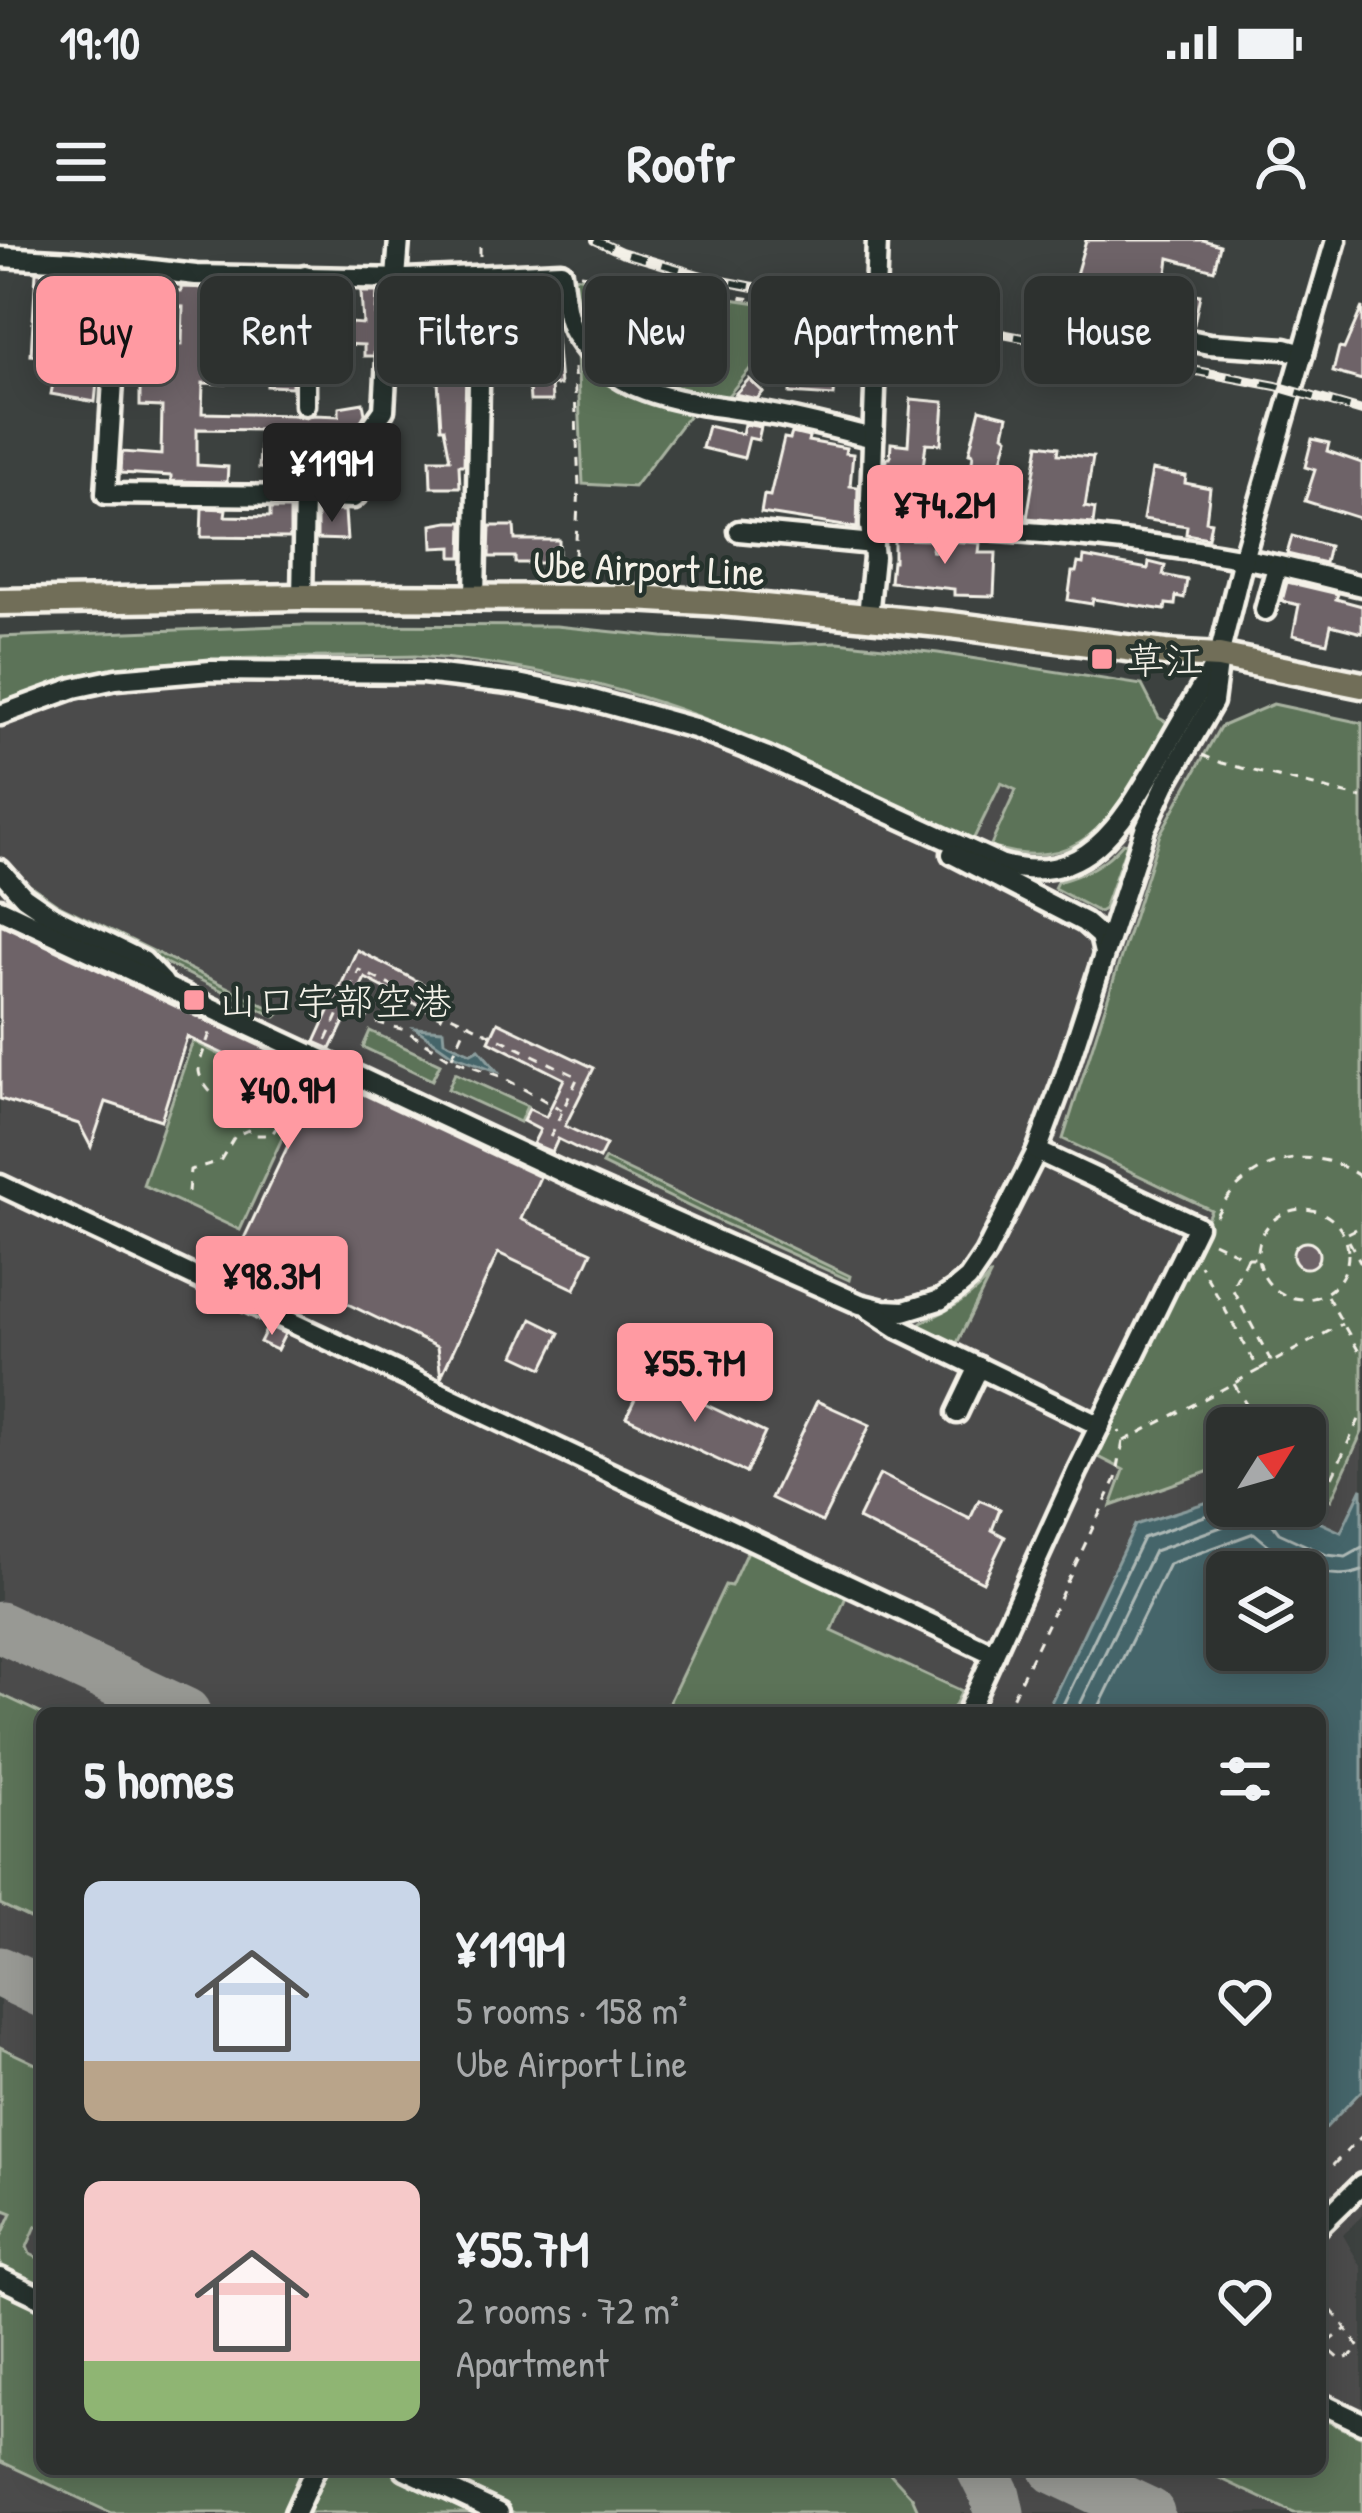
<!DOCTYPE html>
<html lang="en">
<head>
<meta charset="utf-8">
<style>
	:root { --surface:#2d312f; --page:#353937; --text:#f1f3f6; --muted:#a7a9aa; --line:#484c4b; --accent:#ff9aa2 }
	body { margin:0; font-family:"Patrick Hand","Klee One",sans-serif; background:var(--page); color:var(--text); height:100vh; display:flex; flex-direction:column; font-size:45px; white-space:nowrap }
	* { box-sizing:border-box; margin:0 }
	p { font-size:39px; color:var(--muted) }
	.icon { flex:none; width:66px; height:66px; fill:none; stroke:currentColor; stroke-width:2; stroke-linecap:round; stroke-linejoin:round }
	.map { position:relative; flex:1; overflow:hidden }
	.sheet { position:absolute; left:36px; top:1467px; width:1290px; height:768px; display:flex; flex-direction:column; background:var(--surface); border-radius:18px; box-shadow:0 6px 30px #0003,0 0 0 3px var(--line) }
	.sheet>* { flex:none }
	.top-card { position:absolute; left:36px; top:36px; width:1290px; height:108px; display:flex; gap:24px }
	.needle { width:78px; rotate:53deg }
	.controls { position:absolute; left:1206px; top:1167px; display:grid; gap:24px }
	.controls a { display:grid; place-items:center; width:120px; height:120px; border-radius:18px; background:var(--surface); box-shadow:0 6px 30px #0003,0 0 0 3px var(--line); font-size:60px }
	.price { position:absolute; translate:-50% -102px; padding:0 27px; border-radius:12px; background:var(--accent); color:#111; font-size:39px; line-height:78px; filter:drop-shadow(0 3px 6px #0008) }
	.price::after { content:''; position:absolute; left:50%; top:72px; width:36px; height:27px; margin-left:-18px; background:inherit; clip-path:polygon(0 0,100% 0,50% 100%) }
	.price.selected { background:#222; color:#fff }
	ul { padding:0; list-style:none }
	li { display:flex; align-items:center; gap:36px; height:300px; padding:0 48px }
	li span { display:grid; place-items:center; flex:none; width:336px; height:240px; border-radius:18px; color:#555 }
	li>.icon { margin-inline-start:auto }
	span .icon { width:144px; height:144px; fill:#fffc; stroke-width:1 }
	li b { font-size:51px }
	h2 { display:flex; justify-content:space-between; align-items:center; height:144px; padding:0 48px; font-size:51px }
	.tag { padding:0 42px; border-radius:18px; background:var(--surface); box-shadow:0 6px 30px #0003,0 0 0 3px var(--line); font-size:42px; line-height:108px }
	.tag.selected { background:var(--accent); color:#111 }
	.status { display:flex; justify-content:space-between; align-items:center; height:84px; padding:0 60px; background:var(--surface); direction:ltr }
	.status svg { height:33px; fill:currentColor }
	header { display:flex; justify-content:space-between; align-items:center; height:156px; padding:0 48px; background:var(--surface); font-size:54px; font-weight:800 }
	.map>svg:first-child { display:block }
</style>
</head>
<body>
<div class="status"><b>19:10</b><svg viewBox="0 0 49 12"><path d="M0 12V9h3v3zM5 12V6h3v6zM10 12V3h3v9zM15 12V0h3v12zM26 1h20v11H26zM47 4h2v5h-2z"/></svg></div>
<header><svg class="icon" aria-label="menu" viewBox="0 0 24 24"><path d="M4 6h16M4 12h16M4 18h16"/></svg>Roofr<svg class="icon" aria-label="person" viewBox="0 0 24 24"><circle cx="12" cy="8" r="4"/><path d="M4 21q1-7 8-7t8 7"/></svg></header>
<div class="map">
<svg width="1362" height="2273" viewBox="0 0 1362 2273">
	<rect width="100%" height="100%" fill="#3c413f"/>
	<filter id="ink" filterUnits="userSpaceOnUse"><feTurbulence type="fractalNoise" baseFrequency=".00833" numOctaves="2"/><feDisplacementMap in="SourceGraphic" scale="24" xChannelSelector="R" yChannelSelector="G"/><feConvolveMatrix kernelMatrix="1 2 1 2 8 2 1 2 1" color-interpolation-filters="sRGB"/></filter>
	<g filter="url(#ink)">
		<!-- built -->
		<path fill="#4b4b4b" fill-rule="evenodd" d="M306,385L556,386L663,397L780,404L838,402L938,413L1142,445L1159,478L1168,483L1220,487L1273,464L1362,483V1977L1343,1995L1362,2028V2273H0V397ZM1227,1188H1305V1266H1227ZM1227,1332H1305V1410H1227ZM42,1473H1320V2229H42Z"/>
		<!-- green -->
		<g fill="#5c7358" stroke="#a8b2a0" stroke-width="3">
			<polygon points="566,35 799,69 723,162 694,168 634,247 583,244 576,91"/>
			<path d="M306,385L556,386L663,397L780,404L838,402L938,413L1142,445L1159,478L1168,483C1120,558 1096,639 990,607L1016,550L1001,543L973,600C893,567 817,526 738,492C637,449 524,423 415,416C325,418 233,415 144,425C94,430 46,446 0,464V397Z"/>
			<polygon points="1273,464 1362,483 1362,1192 1331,1260 1305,1248 1305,1188 1227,1188 1227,1225 1111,1266 1124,1230 1095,1215 1211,970 1063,899 1160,594 1220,487"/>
			<path d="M1123,603L1127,604L1104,669L1099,672L1054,648L1057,642C1084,635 1105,624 1123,603Z"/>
			<polygon points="31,646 57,664 280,773 276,777 53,668 27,651"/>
			<polygon points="370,791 440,824 432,840 363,807"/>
			<polygon points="193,801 301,857 240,990 143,945"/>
			<polygon points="455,833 527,866 520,882 448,849"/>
			<polygon points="605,919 850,1036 849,1040 723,983 602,924"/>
			<path d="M991,1034L955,1107L919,1090L921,1083C948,1070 972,1059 991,1034Z"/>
			<polygon points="748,1309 847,1354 832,1391 962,1451 951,1473 664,1473 725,1345 731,1346"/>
			<polygon points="0,1454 42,1474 42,1684 0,1664"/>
			<polygon points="0,1807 42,1827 42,1989 36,1986 27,2007 30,2014 42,2020 42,2049 0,2030 0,1999 12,1973 4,1970 0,1979"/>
			<polygon points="0,2044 42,2064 42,2229 308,2229 288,2273 111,2273 0,2221"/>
			<polygon points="1320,2178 1362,2197 1362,2273 1294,2273 1200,2229 1320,2229"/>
			<polygon points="322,2229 392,2229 485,2273 301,2273"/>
			<polygon points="421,2229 886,2229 912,2257 919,2273 515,2273"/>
		</g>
		<!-- water -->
		<g fill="#45656b" stroke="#8b9d9d" stroke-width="3" fill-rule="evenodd">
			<polygon points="415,788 443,790 444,801 471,813 479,809 497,831 453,815"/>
			<path d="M1362,1248V1850L1320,1894V1473H1046L1135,1285L1227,1256V1266H1284L1341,1292ZM1305,1332V1410H1227V1332Z"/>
		</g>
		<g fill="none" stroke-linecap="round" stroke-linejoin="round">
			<!-- shore -->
			<g stroke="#aeb9b6" stroke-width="3">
				<polyline points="1268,1266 1270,1281 1279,1293 1327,1315 1346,1317 1362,1308"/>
				<polyline points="1059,1473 1143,1298 1233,1266"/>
				<polyline points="1076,1473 1154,1311 1238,1281 1251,1266"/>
				<path d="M1096,1473L1169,1324L1254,1293C1281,1317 1324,1345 1362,1331"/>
			</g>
			<!-- taxiway -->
			<g stroke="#989994" stroke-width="51">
				<polyline points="0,1387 185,1473"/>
				<polyline points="0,1732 42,1752"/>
				<polyline points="982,2229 995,2255 999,2273"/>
				<polyline points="1055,2229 1149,2273"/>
			</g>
		</g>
		<!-- building -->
		<g fill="#6e6368" stroke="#f4f1e8" stroke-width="3">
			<polygon points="1086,0 1203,0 1220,5 1214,30 1169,18 1165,48 1200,55 1194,84 1129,72 1131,61 1078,49 1080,39 1075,38"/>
			<polygon points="36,32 58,34 58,42 64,42 61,90 102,93 95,162 51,154 58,117 31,115"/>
			<polygon points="181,47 237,49 237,59 245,59 244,77 274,80 275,54 292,50 292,147 267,146 268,100 237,99 235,140 226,140 226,144 203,143 202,173 293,175 306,178 313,175 339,176 339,167 363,163 365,174 356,189 350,242 335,243 335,237 283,236 283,229 259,228 261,190 197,189 197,225 228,227 227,242 171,241 171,236 121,233 122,212 161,215 162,167 140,166 140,107 149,108 149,103 182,105 183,67 131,64 132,49 181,51"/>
			<polygon points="461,50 462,76 467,75 464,225 459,225 460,247 431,247 430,219 450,219 444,188 441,188 438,141 448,141 454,93 435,96 432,76 433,51"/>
			<polygon points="361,52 377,52 374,116 364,116 364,105 319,103 319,81 363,84"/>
			<polygon points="1362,67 1362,140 1333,132 1339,108 1344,109"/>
			<polygon points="800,75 796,98 835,102 838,80 862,84 859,138 841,136 840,140 835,139 834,156 790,153 792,121 787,127 772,124 776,103"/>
			<polygon points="556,97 560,145 551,145 552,161 530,161 526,99"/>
			<polygon points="749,139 763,152 757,159 735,154"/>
			<polygon points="911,159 944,162 941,204 926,203 922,235 936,236 933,273 884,272 886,218 890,218 891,203 908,205"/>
			<polygon points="980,169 1008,176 1004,194 1008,197 997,239 993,238 990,269 967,266 973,214 969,213"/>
			<polygon points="744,184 761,187 758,200 749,198 744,218 702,208 708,186 742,194"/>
			<polygon points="398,192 401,234 379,236 382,196 384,193"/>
			<polygon points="792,193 809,197 808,201 846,208 845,213 853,214 850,246 858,247 857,288 761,273 764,255 770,256 784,198 790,199"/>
			<polygon points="1312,199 1329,203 1327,211 1362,223 1362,279 1305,261 1315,230 1305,227"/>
			<polygon points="1039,204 1059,207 1058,214 1093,217 1085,267 1095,269 1093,284 1027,278"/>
			<polygon points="1152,230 1186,236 1185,243 1210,248 1206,281 1211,282 1208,298 1186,294 1187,286 1143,279"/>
			<polygon points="202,268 226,269 225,276 270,277 270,269 290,269 290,298 201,297"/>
			<polygon points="317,270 345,271 347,300 317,299"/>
			<polygon points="448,282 463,282 462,317 452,317 452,307 433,308 432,285"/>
			<polygon points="490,286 514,286 515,300 559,300 559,317 545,317 545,323 515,323 515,317 489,317"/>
			<polygon points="1292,296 1329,306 1325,323 1287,314"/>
			<polygon points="894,299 933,300 932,311 944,313 947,301 980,303 979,313 996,313 994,356 954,355 954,349 890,342 892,321 894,321"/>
			<polygon points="1084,317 1148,329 1149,322 1165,326 1163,335 1187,340 1184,358 1176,356 1175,365 1166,364 1165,370 1093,359 1092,364 1068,360 1072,332 1076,332 1078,323 1083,324"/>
			<polygon points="1287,342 1338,354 1336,359 1362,366 1362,393 1331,385 1327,403 1293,395 1299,365 1282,361"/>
			<polygon points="0,684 540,937 521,979 592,1012 575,1049 498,1013 441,1137 437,1107 308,1045 296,1070 280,1062 292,1037 238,1011 312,855 187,797 161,880 106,862 91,907 79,884 0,859"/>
			<polygon points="357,710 450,758 441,777 365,738 331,809 315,802"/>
			<polygon points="498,782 594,828 565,886 606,905 599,919 558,899 552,912 533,904 540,890 523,881 529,869 546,877 564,839 489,801"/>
			<circle cx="1306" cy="1015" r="13"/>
			<polygon points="532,1079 560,1093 543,1128 515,1115"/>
			<polygon points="268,1086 285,1094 277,1110 260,1102"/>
			<polygon points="646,1136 765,1193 746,1233 626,1177"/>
			<polygon points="817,1161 870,1185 822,1282 771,1258"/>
			<polygon points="880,1234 970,1279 979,1260 1000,1269 992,1290 1005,1297 983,1342 858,1279"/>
		</g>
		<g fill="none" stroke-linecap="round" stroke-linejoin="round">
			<defs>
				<g id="minor">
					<path d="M0,17L73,21L196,35L406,39L561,32C564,51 565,78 575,94C619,165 702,162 774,175C807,181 840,190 873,198"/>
					<polyline points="120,27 106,254 304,256 302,357"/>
					<polyline points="305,36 305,165"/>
					<polyline points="1132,88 1209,104 1285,109 1303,114"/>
					<polyline points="304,256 353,258 364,248 369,191 384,170 391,51 396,38 399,0"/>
					<path d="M870,285C995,287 1122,297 1245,319C1285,326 1323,337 1362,346"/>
					<polyline points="739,291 873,304"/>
					<polyline points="475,359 481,36"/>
					<polyline points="1265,370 1277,327"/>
					<polyline points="868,376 874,317 870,285 878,70 875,57 877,0"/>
					<path d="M0,475L74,448L116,439L211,431L423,433L518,444L582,457L694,488L765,516L1000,624C1087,650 1124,580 1162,515C1179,485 1196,456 1214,426"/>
					<polyline points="952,614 1084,682 1100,696 1104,713"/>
					<polyline points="0,630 24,657 50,675 143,721 163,742"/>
					<polyline points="0,669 566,934 860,1064 884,1070 904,1071 940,1060 956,1049 968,1039 985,1014 1037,911 1063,841 1145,589 1166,544 1213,462 1219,416 1243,319 1336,0"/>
					<polyline points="0,945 994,1414"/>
					<polyline points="869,1069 898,1088 1100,1186"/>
					<polyline points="957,1173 979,1127"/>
					<polyline points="967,1473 1078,1230 1197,986 1037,911"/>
					<polyline points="1320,1985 1362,1944"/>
					<polyline points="0,2038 42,2058"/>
					<polyline points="1320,2163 1362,2183"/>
					<polyline points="405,2229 499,2273"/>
					<polyline points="295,2273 315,2229"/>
				</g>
				<polyline id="major" points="0,362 302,357 634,358 722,363 951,385 1165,413 1219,416 1362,445"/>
			</defs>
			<!-- minor casing -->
			<use href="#minor" stroke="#f4f1e8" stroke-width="27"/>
			<!-- major casing -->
			<use href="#major" stroke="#f4f1e8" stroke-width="33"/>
			<!-- path -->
			<g stroke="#f4f1e8" stroke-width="3" stroke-dasharray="9 9" stroke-linecap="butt">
				<polyline points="480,16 480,0"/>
				<polyline points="580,34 856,74"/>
				<polyline points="574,128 579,247 575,317"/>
				<polyline points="305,185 306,235"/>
				<polyline points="1202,515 1222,523 1362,558"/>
				<polyline points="345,765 375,782 405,790 451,819 500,836 562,870"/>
				<polyline points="327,800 359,730 578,837 548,902"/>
				<polyline points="452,817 467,783"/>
				<polyline points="231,864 240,845 250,840 263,818"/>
				<polyline points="275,879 288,866 295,835"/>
				<path d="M188,952L190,930L220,921L235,896L248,890L252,895H271L277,887L275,879L268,870C262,869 256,872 249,872C231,874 201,849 199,831C199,820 207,803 210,793"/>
				<circle cx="1303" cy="1014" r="45"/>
				<path d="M1216,976C1244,921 1310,899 1362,938"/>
				<polyline points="1348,993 1362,986"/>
				<polyline points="1349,1001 1362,1025"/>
				<polyline points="1213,1002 1247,1018 1258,1018"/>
				<polyline points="1247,1018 1232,1048 1272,1123"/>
				<polyline points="1327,1056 1362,1117"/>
				<polyline points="1260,1129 1342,1084"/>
				<polyline points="1234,1144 1260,1188"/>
				<polyline points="1124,1201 1259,1130 1200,1025"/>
				<polyline points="1305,1239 1327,1248 1362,1173"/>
				<polyline points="1005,1473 1116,1239 1123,1201 1119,1191"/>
				<polyline points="1320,1938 1362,1896"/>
				<polyline points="1320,2057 1343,2084 1359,2108 1351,2116 1341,2120 1332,2112 1330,2101 1346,2089"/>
			</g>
			<!-- minor -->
			<use href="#minor" stroke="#26332d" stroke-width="18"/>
			<!-- major -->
			<use href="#major" stroke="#716e59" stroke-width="24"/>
			<defs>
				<polyline id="rail" points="595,0 621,12 712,39 1276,146 1362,171"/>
			</defs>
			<!-- rail casing -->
			<use href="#rail" stroke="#f4f1e8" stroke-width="10"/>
			<!-- rail -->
			<use href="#rail" stroke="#26332d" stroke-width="6" stroke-dasharray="18" stroke-linecap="butt"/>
		</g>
	</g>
	<!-- markers -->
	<g fill="#ff9aa2" stroke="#26332d" stroke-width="4.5">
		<rect x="1090" y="407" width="24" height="24" rx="6"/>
		<rect x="182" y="748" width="24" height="24" rx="6"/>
	</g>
	<g text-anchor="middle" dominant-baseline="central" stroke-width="9" stroke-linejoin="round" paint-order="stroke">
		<!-- street labels -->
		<g font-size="39" fill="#f4f1e8" stroke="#26332d">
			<text transform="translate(649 327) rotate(2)">Ube Airport Line</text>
		</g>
		<!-- poi labels -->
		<g font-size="39" fill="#f4f1e8" stroke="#26332d" text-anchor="start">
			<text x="1126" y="419">草江</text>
			<text x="218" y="760">山口宇部空港</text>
		</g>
	</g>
</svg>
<div class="controls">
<a><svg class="needle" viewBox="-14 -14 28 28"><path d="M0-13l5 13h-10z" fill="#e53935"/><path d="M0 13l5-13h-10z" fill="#a7a9aa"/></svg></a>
<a><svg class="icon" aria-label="layers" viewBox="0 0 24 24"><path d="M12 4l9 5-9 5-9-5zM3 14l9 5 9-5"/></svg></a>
</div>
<b class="price selected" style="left:332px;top:285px">¥119M</b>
<b class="price" style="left:945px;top:327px">¥74.2M</b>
<b class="price" style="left:288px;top:912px">¥40.9M</b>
<b class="price" style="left:272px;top:1098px">¥98.3M</b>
<b class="price" style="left:695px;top:1185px">¥55.7M</b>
<div class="top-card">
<a class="tag selected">Buy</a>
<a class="tag">Rent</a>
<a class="tag">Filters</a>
<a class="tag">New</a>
<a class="tag">Apartment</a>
<a class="tag">House</a>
</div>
<section class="sheet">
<h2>5 homes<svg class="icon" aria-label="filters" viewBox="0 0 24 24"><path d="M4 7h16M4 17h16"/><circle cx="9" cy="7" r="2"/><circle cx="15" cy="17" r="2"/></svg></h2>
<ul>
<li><span style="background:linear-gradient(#c9d6e8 75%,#b9a48a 0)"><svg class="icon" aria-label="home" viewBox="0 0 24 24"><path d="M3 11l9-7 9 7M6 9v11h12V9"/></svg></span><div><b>¥119M</b><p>5 rooms · 158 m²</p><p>Ube Airport Line</p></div><svg class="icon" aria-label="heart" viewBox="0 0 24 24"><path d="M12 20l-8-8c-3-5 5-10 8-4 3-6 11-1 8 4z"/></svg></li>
<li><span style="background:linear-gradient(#f6c9c9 75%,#8fb573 0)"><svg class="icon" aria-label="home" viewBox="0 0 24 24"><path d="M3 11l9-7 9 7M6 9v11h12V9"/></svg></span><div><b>¥55.7M</b><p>2 rooms · 72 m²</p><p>Apartment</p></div><svg class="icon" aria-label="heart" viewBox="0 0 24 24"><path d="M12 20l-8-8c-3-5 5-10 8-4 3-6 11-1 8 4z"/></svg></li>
</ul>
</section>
</div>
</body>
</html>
